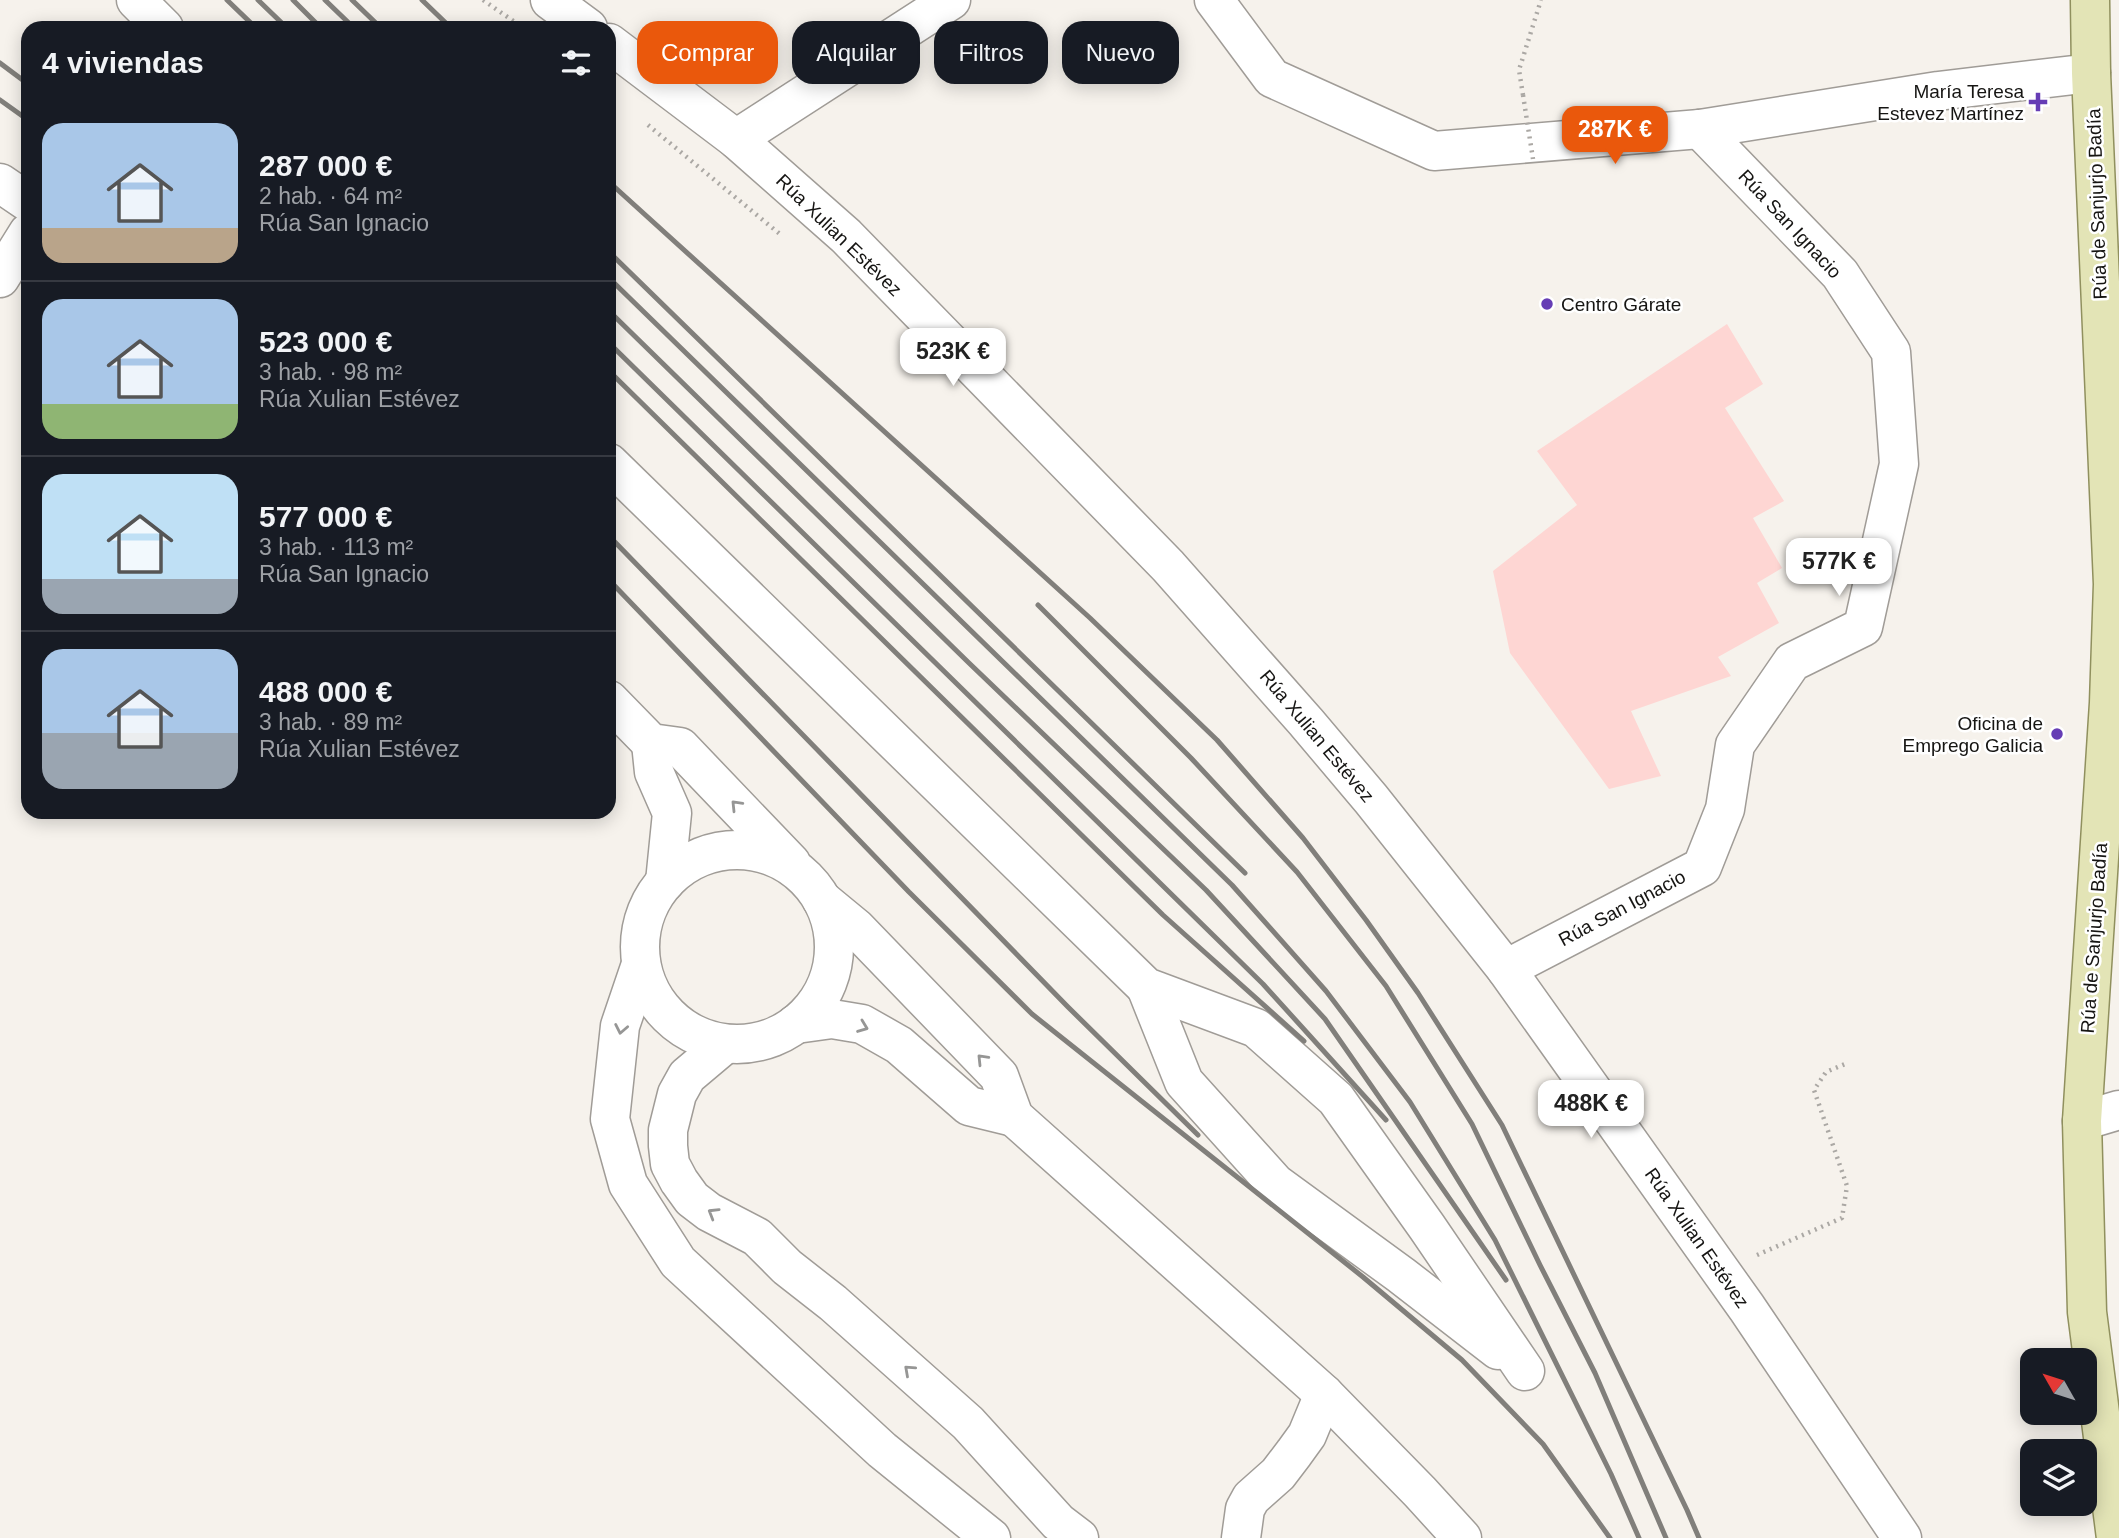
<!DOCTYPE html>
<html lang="es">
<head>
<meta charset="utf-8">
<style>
	:root { --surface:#171b24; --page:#20242c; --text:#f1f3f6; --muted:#9ea1a6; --line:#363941; --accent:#ea580c }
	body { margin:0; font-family:Helvetica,sans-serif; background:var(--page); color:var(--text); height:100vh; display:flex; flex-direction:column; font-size:26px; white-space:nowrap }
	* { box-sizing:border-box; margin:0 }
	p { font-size:23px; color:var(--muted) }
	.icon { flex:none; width:38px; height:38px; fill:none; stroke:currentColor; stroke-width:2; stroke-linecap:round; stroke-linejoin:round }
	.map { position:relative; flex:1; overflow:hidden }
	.details { position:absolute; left:21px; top:21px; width:595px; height:798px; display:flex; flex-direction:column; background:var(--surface); border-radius:21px; box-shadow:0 4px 18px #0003 }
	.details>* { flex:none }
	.hud { position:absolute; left:637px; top:21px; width:665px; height:63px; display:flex; gap:14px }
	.needle { width:46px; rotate:309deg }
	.buttons { position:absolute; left:2020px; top:1348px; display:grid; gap:14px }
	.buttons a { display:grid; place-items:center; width:77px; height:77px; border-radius:14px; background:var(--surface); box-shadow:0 4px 18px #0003; font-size:35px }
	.price { position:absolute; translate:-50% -60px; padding:0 16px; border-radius:14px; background:#fff; color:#222; font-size:23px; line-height:46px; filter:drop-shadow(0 2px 4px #0008) }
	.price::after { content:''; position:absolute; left:50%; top:42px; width:21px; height:16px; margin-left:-10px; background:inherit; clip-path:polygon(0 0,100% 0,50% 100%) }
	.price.current { background:var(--accent); color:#fff }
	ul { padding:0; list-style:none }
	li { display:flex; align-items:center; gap:21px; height:175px; padding:0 21px }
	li+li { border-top:2px solid var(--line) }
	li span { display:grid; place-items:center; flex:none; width:196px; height:140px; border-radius:21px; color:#555 }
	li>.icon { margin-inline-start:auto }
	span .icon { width:84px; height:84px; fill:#fffc; stroke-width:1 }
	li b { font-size:30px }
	h2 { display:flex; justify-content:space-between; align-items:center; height:84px; padding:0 21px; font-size:30px }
	.tag { padding:0 24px; border-radius:21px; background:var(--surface); box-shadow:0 4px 18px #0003; font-size:24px; line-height:63px }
	.tag.current { background:var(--accent); color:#fff }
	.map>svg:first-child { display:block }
</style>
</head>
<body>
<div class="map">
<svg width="2119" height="1538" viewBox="0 0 2119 1538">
	<rect width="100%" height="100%" fill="#f6f2ec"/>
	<!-- green -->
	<polygon fill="#fed6d3" points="1727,324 1763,384 1725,408 1784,501 1753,518 1782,568 1757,583 1779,623 1718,657 1731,676 1631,711 1661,776 1609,789 1510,653 1493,571 1577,505 1537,451"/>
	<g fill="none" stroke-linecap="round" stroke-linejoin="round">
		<defs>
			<g id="minor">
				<polyline points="136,0 164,28"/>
				<polyline points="550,0 588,28"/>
				<polyline points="1214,0 1272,78 1434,151 1700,129 1938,91 2091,73"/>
				<polyline points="609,43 736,139 846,236 1168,566 1306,722 1371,799 1506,969 1747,1308 1902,1538"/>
				<polyline points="736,139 951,0"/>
				<polyline points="0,183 28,202"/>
				<polyline points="0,278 28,233"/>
				<polyline points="609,463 1146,987 1256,1028 1336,1099 1427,1227 1525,1371"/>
				<polyline points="609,700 651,743 680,747 791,863"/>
				<polyline points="651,743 654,772 672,813 665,882"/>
				<circle cx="737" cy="947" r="97"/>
				<polyline points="822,900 856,928 999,1076 1014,1117 1324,1394 1420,1492 1462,1538"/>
				<polyline points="641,964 620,1026 610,1119 628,1184 678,1262 882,1450 991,1538"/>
				<polyline points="1506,969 1702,867 1725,809 1735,745 1792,662 1863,627 1899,464 1891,352 1840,274 1700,129"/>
				<polyline points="1146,987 1184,1082 1275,1183 1401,1275 1498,1350"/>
				<polyline points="796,1024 832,1019 862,1024 899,1045 969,1106 1014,1117"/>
				<polyline points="725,1044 687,1076 677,1094 668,1130 668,1146 670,1164 679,1181 692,1199 709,1212 757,1237 787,1267 833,1303 968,1423 1058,1522 1079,1538"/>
				<polyline points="2082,1121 2119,1110"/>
				<polyline points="1241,1538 1245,1509 1251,1498 1278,1474 1294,1453 1307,1435 1324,1394"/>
			</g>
			<polyline id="major" points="2090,0 2091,73 2113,584 2109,703 2082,1121 2087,1312 2116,1538"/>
		</defs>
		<!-- minor casing -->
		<use href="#minor" stroke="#a09c97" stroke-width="41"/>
		<!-- major casing -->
		<use href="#major" stroke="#90905e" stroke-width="41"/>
		<!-- path -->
		<g stroke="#aba8a4" stroke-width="4.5" stroke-dasharray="2 5" stroke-linecap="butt">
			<polyline points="483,0 519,25"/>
			<polyline points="1523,95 1519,70 1541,0"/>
			<polyline points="648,125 781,235"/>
			<polyline points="1757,1255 1842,1218 1847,1186 1814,1090 1826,1072 1845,1064"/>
		</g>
		<!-- minor -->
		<use href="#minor" stroke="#fff" stroke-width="38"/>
		<!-- major -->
		<use href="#major" stroke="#e3e4b6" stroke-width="38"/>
		<!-- rail -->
		<g stroke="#817f7b" stroke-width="5">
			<polyline points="227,0 256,28"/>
			<polyline points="258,0 287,28"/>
			<polyline points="293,0 321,28"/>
			<polyline points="325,0 354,28"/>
			<polyline points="352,0 381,28"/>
			<polyline points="422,0 451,28"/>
			<polyline points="0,63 28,84"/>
			<polyline points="0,100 28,120"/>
			<polyline points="609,182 1090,618 1217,740 1303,838 1366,920 1418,993 1502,1125 1687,1510 1699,1538"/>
			<polyline points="609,252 1245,873"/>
			<polyline points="609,278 1232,885 1326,991 1410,1102 1495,1240 1611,1474 1639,1538"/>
			<polyline points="609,311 969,663 1206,890 1325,1019 1506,1280"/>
			<polyline points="609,343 1263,984 1386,1120"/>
			<polyline points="609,371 1163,915 1304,1041"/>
			<polyline points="609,536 1068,1007 1198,1135"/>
			<polyline points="609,580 909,892 1032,1014 1363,1277 1462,1360 1543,1444 1610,1538"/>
			<polyline points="1038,605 1191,758 1297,872 1386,986 1472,1124 1540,1265 1595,1373 1666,1538"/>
		</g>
		<!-- path-bridge -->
		<polyline stroke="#aba8a4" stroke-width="4.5" stroke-dasharray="2 5" stroke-linecap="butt" points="1523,95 1533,159"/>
	</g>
	<!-- one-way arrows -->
	<defs><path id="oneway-chevron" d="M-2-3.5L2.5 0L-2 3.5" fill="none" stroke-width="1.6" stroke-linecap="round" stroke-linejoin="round" transform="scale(1.75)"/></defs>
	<g stroke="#969695">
		<use href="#oneway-chevron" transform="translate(736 805) rotate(-134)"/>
		<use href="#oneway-chevron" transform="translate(863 1027) rotate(21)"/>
		<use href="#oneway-chevron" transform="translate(621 1029) rotate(101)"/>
		<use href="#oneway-chevron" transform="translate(982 1059) rotate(-134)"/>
		<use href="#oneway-chevron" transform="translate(713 1213) rotate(-149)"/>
		<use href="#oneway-chevron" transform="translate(909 1370) rotate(-138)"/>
	</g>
	<!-- markers -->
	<g fill="#663db5" stroke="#fff" stroke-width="2.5">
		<path d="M2034.5 91.5h7v7h7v7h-7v7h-7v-7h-7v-7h7z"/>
		<circle cx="1547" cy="304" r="7"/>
		<circle cx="2057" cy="734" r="7"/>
	</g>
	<g text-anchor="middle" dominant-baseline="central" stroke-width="5" stroke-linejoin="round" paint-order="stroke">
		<!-- poi labels -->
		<g font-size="19" fill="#161513" stroke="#fff" text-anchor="end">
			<text x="2024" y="91">María Teresa<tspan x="2024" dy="22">Estevez Martínez</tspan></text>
			<text x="1561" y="304" text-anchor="start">Centro Gárate</text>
			<text x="2043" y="723">Oficina de<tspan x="2043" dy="22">Emprego Galicia</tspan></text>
		</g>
		<!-- street labels -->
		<g font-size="19" fill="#161513" stroke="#fff">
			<text transform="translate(2097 204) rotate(-92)">Rúa de Sanjurjo Badía</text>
			<text transform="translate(1790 224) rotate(47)">Rúa San Ignacio</text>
			<text transform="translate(839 235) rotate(44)">Rúa Xulian Estévez</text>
			<text transform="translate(1317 736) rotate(50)">Rúa Xulian Estévez</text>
			<text transform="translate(1622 908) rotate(-28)">Rúa San Ignacio</text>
			<text transform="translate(2094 938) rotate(-86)">Rúa de Sanjurjo Badía</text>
			<text transform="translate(1697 1238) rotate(55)">Rúa Xulian Estévez</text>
		</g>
	</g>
</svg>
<div class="buttons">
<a><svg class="needle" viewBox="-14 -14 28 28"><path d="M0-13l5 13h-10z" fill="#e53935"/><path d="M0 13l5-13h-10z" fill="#9ea1a6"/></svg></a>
<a><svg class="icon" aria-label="layers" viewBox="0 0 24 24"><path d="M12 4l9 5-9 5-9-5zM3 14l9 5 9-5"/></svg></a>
</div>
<b class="price current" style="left:1615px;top:166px">287K €</b>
<b class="price" style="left:953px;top:388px">523K €</b>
<b class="price" style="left:1839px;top:598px">577K €</b>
<b class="price" style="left:1591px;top:1140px">488K €</b>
<div class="hud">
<a class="tag current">Comprar</a>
<a class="tag">Alquilar</a>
<a class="tag">Filtros</a>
<a class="tag">Nuevo</a>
</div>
<section class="details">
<h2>4 viviendas<svg class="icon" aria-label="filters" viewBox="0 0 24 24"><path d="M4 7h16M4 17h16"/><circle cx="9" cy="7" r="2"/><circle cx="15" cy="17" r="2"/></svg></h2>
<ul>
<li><span style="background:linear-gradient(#a9c7e8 75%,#b9a48a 0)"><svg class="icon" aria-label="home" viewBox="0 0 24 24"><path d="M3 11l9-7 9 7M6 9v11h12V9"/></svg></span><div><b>287 000 €</b><p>2 hab. · 64 m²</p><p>Rúa San Ignacio</p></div></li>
<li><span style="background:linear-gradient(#a9c7e8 75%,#8fb573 0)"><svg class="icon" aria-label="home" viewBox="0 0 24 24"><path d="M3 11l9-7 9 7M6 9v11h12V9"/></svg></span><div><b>523 000 €</b><p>3 hab. · 98 m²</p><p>Rúa Xulian Estévez</p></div></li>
<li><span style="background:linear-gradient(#bfe0f5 75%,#9aa5b1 0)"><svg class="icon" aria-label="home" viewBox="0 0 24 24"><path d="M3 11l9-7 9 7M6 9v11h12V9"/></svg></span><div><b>577 000 €</b><p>3 hab. · 113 m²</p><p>Rúa San Ignacio</p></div></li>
<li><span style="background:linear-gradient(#a9c7e8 60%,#9aa5b1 0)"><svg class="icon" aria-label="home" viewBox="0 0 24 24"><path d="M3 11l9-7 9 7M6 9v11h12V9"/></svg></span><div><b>488 000 €</b><p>3 hab. · 89 m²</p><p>Rúa Xulian Estévez</p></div></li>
</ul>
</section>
</div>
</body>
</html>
